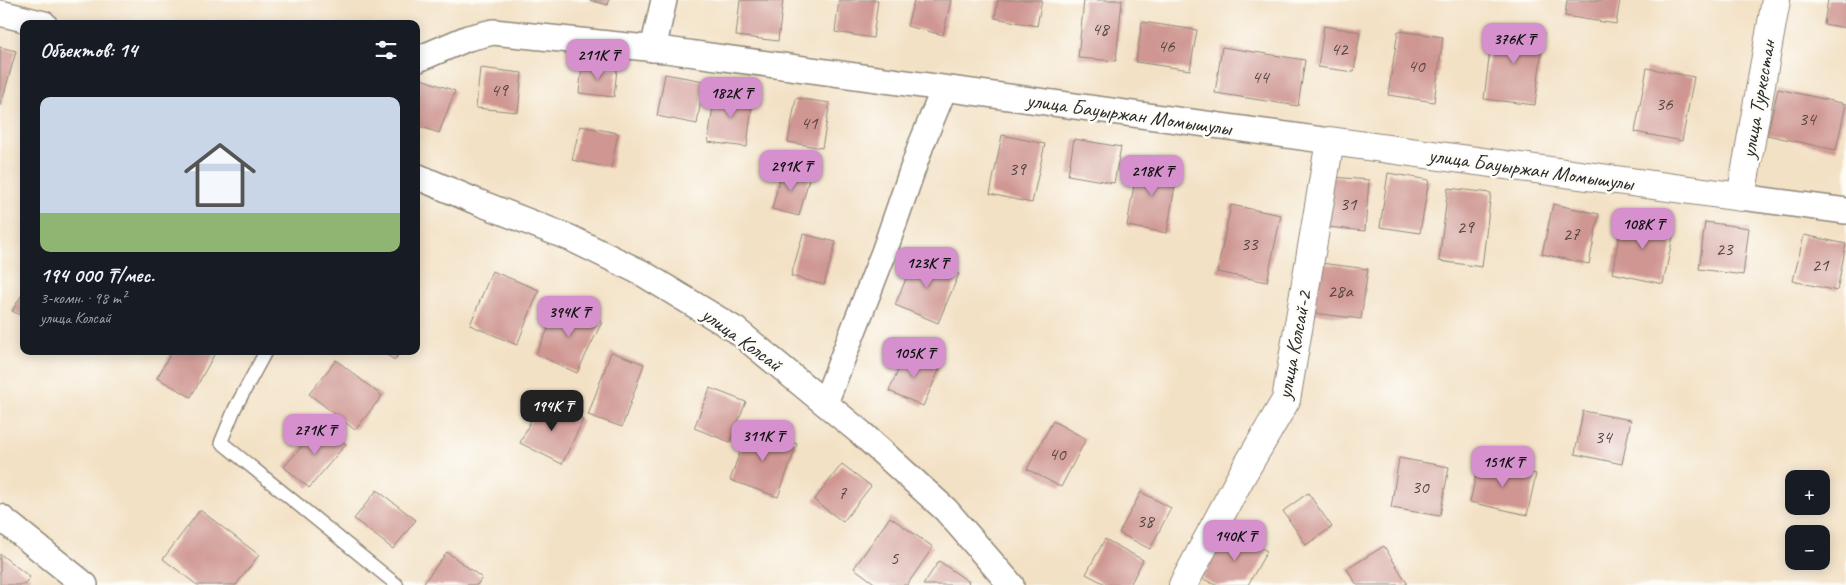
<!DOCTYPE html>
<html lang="ru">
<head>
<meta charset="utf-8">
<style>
	:root { --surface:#171b24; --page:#20242c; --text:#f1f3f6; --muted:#9ea1a6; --accent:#d690ce }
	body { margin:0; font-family:Caveat,sans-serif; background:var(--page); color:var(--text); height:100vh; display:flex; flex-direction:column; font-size:19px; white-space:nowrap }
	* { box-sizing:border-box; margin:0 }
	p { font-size:16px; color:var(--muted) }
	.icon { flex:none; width:28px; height:28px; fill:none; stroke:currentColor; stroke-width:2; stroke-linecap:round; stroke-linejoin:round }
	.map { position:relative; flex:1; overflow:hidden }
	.sheet { position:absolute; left:20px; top:20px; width:400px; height:335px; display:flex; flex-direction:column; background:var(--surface); border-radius:10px; box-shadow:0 2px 12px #0003 }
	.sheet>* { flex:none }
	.controls { position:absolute; left:1785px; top:470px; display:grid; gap:10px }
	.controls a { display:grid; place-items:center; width:45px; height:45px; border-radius:10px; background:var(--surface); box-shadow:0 2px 12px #0003; font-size:25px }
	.price { position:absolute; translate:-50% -42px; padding:0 11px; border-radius:10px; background:var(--accent); color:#111; font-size:16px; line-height:32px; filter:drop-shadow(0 1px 2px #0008) }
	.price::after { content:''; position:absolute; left:50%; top:30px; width:15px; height:11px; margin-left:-8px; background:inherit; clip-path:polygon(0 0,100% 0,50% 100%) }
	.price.on { background:#222; color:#fff }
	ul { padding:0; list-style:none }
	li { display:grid; align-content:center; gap:10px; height:265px; padding:0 20px }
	li span { display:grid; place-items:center; height:155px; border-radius:10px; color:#555 }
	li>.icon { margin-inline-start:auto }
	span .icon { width:90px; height:90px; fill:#fffc; stroke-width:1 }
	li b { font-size:21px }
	h2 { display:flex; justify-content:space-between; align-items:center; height:60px; padding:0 20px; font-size:21px }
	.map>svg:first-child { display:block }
</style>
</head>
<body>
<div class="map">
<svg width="1846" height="585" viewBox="0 0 1846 585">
	<rect width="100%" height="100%" fill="#fdfcf7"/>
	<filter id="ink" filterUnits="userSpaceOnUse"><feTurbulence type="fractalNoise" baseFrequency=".02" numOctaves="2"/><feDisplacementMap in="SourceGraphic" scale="10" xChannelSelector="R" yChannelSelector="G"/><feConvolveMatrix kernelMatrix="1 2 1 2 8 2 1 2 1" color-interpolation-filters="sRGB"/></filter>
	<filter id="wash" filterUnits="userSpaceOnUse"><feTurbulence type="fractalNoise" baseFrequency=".0096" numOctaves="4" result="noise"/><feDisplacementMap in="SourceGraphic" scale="20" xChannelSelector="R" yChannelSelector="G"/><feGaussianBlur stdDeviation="1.12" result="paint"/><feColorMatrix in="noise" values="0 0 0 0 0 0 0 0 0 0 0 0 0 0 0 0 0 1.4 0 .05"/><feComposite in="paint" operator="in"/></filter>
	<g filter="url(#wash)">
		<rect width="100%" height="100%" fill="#f3e1c5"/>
		<g id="blocks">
			<!-- building -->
			<g fill="#cf9692">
				<polygon points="589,0 609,0 608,5"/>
				<polygon points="740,0 783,0 778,41 736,36"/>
				<polygon points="839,0 878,0 873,38 835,32"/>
				<polygon points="914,0 951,0 943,35 907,26"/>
				<polygon points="998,0 1042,0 1037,26 995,18"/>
				<polygon points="1084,0 1122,0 1116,61 1078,58"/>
				<polygon points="1567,0 1620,0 1616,24 1565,16"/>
				<polygon points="1828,0 1846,0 1846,28 1824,24"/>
				<polygon points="1142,22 1197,30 1190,70 1136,62"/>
				<polygon points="1324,26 1360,32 1354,72 1318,67"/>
				<polygon points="1493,26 1544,32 1535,105 1484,99"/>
				<polygon points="1398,31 1443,37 1434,102 1388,95"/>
				<polygon points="0,47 16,51 1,105 0,105"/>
				<polygon points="1222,47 1305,60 1298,106 1215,93"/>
				<polygon points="582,66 617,69 614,97 579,93"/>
				<polygon points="480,68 522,73 518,112 476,108"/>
				<polygon points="1647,68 1694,77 1682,141 1635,132"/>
				<polygon points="665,74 704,81 697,124 657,116"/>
				<polygon points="416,77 455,91 439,133 416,125"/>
				<polygon points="1778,89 1846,104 1836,150 1767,135"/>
				<polygon points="715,92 753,96 747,147 708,142"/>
				<polygon points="796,98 830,103 822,148 788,142"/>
				<polygon points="580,126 618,133 611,168 572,160"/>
				<polygon points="1002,135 1045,144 1032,203 990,194"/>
				<polygon points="1074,139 1121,147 1114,183 1068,175"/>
				<polygon points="1138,161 1178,168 1167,233 1127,226"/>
				<polygon points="783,167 810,175 799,216 772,209"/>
				<polygon points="1388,173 1429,180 1420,233 1380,227"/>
				<polygon points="1332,177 1369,180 1365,231 1327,227"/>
				<polygon points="1448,188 1491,193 1482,267 1439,261"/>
				<polygon points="1553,204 1599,214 1589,264 1542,254"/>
				<polygon points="1231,205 1281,215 1267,282 1217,272"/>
				<polygon points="1623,216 1675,227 1663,284 1612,273"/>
				<polygon points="1705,222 1749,228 1743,275 1699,269"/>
				<polygon points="803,234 836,242 824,285 791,276"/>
				<polygon points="1804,235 1846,244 1837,291 1793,281"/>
				<polygon points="916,255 959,274 938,323 895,305"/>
				<polygon points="1320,263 1368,269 1361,319 1313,313"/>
				<polygon points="492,271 539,290 517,345 470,325"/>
				<polygon points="24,291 24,317 12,311"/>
				<polygon points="561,303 602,322 577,373 536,354"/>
				<polygon points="172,351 216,351 191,397 157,378"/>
				<polygon points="380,351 400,351 395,360"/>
				<polygon points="611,352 644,364 622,427 588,415"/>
				<polygon points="906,353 940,368 923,406 889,391"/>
				<polygon points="336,360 382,396 355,430 309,394"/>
				<polygon points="710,388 746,402 730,442 694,428"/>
				<polygon points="541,399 583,420 562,464 520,443"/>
				<polygon points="1583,411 1631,420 1622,464 1575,454"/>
				<polygon points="1053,421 1086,439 1061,487 1027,469"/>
				<polygon points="322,423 346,444 309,488 284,467"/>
				<polygon points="749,426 797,444 778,497 730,480"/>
				<polygon points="1399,458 1449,467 1440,516 1391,508"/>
				<polygon points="1479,462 1536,474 1527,515 1470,502"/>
				<polygon points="842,464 871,486 843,522 814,500"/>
				<polygon points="377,490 416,520 393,549 354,519"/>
				<polygon points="1141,492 1171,508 1150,549 1119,533"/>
				<polygon points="1308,493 1332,527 1306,545 1283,511"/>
				<polygon points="200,510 259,555 236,585 197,585 163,559"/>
				<polygon points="890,517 933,547 907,585 877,585 854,568"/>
				<polygon points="1229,530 1267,551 1248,585 1215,585 1202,578"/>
				<polygon points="1105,539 1143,560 1130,585 1107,585 1086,574"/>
				<polygon points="1384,546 1407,583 1404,585 1357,585 1347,569"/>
				<polygon points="447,552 482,578 477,585 422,585"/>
				<polygon points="0,554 30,577 24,585 0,585"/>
				<polygon points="939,561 969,582 967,585 923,585"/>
			</g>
		</g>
	</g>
	<g filter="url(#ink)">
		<use href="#blocks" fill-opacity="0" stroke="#8f8678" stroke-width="1"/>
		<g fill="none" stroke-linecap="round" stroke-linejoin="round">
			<defs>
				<polyline id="service" points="266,351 235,408 221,442 397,585"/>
				<g id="minor">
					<polyline points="0,13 44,24"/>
					<polyline points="653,49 664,0"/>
					<polyline points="416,60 468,38 493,32 666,50 1330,141"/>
					<polyline points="416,176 475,201 570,238 642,273 736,330 861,433 946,510 1011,585"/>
					<polyline points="1741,197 1846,211"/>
					<polyline points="825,403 884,252 921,145 944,89"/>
					<polyline points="0,517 85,585"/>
				</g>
				<polyline id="tertiary" points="1183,585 1242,475 1286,400 1330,141 1741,197 1776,0"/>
			</defs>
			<!-- service casing -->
			<use href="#service" stroke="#8f8678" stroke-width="15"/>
			<!-- minor casing -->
			<use href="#minor" stroke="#8f8678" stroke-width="28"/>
			<!-- tertiary casing -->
			<use href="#tertiary" stroke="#8f8678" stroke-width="30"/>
			<!-- service -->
			<use href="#service" stroke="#fff" stroke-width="12"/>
			<!-- minor -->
			<use href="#minor" stroke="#fff" stroke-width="25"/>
			<!-- tertiary -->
			<use href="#tertiary" stroke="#fff" stroke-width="28"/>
		</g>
	</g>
	<g text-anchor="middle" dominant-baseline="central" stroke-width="5" stroke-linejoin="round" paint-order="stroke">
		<!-- number labels -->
		<g font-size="19" fill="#544645">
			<text x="1100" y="29">48</text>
			<text x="1166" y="46">46</text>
			<text x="1339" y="49">42</text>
			<text x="1416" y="66">40</text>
			<text x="1260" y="77">44</text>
			<text x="499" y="90">49</text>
			<text x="1664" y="104">36</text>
			<text x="1807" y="119">34</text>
			<text x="809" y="123">41</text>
			<text x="1017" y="169">39</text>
			<text x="1348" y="204">31</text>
			<text x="1465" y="227">29</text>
			<text x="1571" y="234">27</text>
			<text x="1249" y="244">33</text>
			<text x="1724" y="249">23</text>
			<text x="1820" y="265">21</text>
			<text x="1340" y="291">28а</text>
			<text x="1603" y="437">34</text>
			<text x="1057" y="454">40</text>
			<text x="1420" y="487">30</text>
			<text x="842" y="493">7</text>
			<text x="1145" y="521">38</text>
			<text x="894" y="558">5</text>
		</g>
		<!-- street labels -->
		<g font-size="21" fill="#2b2b2b" stroke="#fdfcf7">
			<text transform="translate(1758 99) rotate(-80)">улица Туркестан</text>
			<text transform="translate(1129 114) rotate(8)">улица Бауыржан Момышулы</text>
			<text transform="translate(1531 169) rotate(8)">улица Бауыржан Момышулы</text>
			<text transform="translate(742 339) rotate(36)">улица Колсай</text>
			<text transform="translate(1294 345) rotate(-79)">улица Колсай-2</text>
		</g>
	</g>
</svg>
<div class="controls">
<a>+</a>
<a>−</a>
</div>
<b class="price" style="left:1514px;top:65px">376K ₸</b>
<b class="price" style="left:598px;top:81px">211K ₸</b>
<b class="price" style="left:731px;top:119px">182K ₸</b>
<b class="price" style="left:791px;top:192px">291K ₸</b>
<b class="price" style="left:1152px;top:197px">218K ₸</b>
<b class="price" style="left:1643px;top:250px">108K ₸</b>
<b class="price" style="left:927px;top:289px">123K ₸</b>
<b class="price" style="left:569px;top:338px">394K ₸</b>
<b class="price" style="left:914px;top:379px">105K ₸</b>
<b class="price on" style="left:552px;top:432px">194K ₸</b>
<b class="price" style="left:315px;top:456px">271K ₸</b>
<b class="price" style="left:763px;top:462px">311K ₸</b>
<b class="price" style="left:1503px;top:488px">151K ₸</b>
<b class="price" style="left:1235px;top:562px">140K ₸</b>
<section class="sheet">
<h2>Объектов: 14<svg class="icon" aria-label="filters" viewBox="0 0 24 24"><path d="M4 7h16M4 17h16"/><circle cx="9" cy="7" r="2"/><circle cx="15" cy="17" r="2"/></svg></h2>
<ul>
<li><span style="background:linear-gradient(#c9d6e8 75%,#8fb573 0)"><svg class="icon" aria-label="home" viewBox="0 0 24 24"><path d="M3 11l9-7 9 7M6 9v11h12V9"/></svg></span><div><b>194 000 ₸/мес.</b><p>3-комн. · 98 m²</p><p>улица Колсай</p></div></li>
</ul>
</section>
</div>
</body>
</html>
